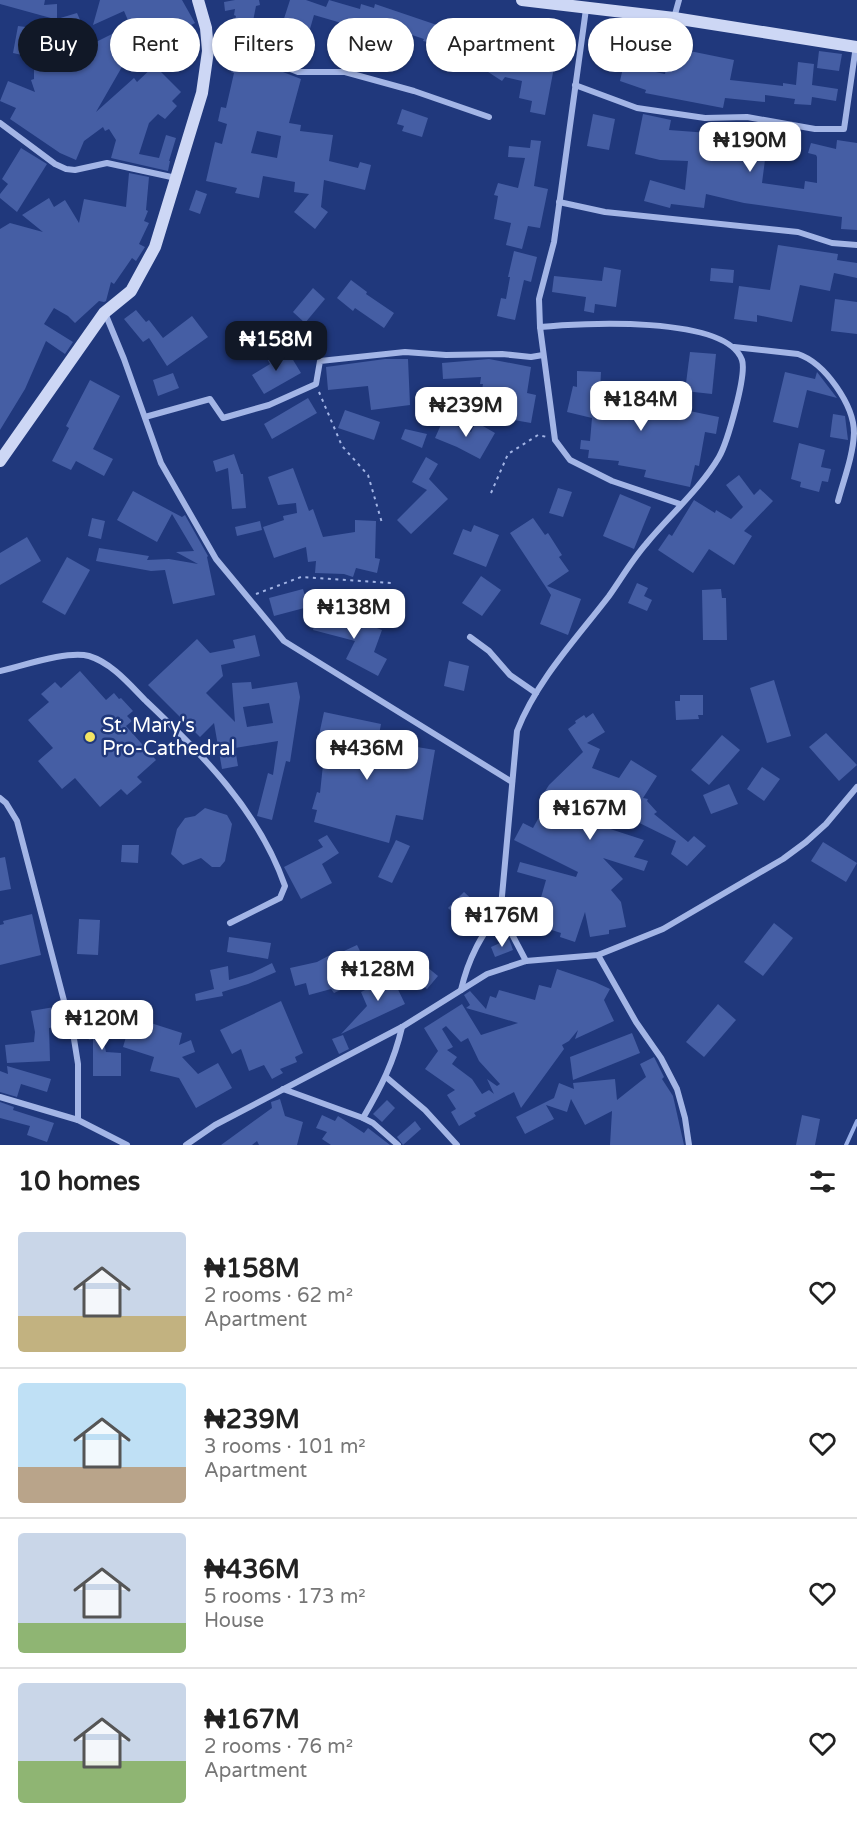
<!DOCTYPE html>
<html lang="en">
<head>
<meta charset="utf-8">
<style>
	:root { --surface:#fff; --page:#f6f6f6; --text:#222; --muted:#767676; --line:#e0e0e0; --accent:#111827 }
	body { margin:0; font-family:"Varela Round",sans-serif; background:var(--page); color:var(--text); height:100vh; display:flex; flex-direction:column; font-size:22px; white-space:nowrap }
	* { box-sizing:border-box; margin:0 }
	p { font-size:20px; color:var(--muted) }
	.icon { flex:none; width:33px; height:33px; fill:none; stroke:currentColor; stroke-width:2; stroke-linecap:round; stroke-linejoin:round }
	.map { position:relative; height:1145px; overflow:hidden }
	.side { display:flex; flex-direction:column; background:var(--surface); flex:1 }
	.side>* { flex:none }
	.banner { position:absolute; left:18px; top:18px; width:822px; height:54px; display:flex; gap:12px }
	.price { position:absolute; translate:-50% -51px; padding:0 14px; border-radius:12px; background:#fff; color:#222; font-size:20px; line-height:39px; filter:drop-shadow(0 2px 3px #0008) }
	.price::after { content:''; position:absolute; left:50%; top:36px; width:18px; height:14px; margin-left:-9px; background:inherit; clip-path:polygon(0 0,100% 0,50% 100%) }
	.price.current { background:var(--accent); color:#fff }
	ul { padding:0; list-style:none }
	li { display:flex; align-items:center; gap:18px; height:150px; padding:0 18px }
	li+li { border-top:2px solid var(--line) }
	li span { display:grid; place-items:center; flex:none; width:168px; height:120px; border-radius:6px; color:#555 }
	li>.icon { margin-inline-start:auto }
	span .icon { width:72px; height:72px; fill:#fffc; stroke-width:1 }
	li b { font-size:26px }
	h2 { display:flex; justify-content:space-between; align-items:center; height:72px; padding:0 18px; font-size:26px }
	.tag { padding:0 21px; border-radius:27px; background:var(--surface); box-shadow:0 2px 4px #0004; font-size:21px; line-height:54px }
	.tag.current { background:var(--accent); color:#fff }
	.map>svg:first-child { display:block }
</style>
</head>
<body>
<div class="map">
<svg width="857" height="1145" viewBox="0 0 857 1145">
	<rect width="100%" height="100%" fill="#20387c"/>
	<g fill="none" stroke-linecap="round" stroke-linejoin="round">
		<!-- stream -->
		<polyline stroke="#97aee8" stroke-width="4" points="846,1145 857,1121"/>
	</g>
	<!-- building -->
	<g fill="#455ea4" fill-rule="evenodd">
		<polygon points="0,0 45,0 44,5 57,4 57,19 77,13 84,29 66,37 69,23 0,4"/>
		<path d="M100,0H182L195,23L191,25L198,53L170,59L161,72L181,92L172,101L177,106L165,119L158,114L149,123L139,154L159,158L166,135L176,138L169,161H170L168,171L111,158L116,140L109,129L105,131L103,127L84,141L76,160L60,153L10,119L16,108L0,101L8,81L35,92L31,80L34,79V60L31,61V57L13,53L18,26L49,30L47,49L49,66H65L86,62L80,50L130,25L124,11L93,25ZM134,46L155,65L137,82L134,78L96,112Z"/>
		<polygon points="235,0 259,0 260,5 256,6 252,26 279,34 290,0 306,0 326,7 329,0 360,9 361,4 374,8 375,4 434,24 471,32 467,51 423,41 424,39 364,19 362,29 314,15 299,67 269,55 228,45 236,16 234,15 235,9 225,11 224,2"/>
		<polygon points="531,35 559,41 545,115 530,112 532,101 519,98 522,81 505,77 502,81 485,70 503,41 526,56"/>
		<polygon points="670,47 734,60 730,80 783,86 783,83 796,85 798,62 814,64 812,85 838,89 836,101 812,97 811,105 794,104 795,99 765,95 765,102 725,98 723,108 645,93 646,90 620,81 627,50 649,55 646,70 665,74"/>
		<polygon points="819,51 842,54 839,71 817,68"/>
		<path d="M234,58L265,65L301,79L289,123L301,125L300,131L333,135L329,161L358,168L360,162L371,165L365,190L324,180L321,207L328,212L315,229L294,212L309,194L294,192L295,182L263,176L259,198L235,193L237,188L206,181L215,142L222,144L227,124L218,121L221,107L226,108L234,73L231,72ZM257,131L281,136L277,158L251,153Z"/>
		<polygon points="402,109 428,118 422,137 402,131 404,126 397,124"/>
		<polygon points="593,114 615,119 609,150 587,146"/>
		<polygon points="643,114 671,120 669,130 709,133 708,155 730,155 733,135 797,144 794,157 766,152 762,183 804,189 805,181 817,183 817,157 816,155 808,153 811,143 836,149 837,140 857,143 857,230 841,229 842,217 744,203 706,194 704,208 671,204 670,208 644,201 650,180 685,190 688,161 660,160 635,154"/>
		<polygon points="531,140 541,141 534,186 548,189 540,228 528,226 522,249 506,245 511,223 494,219 498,196 494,195 498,183 518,188 525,158 508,157 509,146 530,148"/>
		<polygon points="21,148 47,164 17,212 0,198 0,194 8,184 2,179"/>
		<polygon points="129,173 149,177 146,210 148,211 144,221 149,223 139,244 145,247 136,261 132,258 114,284 111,282 106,301 104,302 99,301 75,323 68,316 54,308 44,324 73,342 65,354 46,341 25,389 0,430 0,229 10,223 43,232 22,215 49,198 54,207 65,200 79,223 84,199 126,207"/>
		<polygon points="196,190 207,194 200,214 189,210"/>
		<polygon points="778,245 838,254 837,260 857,263 857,278 834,273 830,291 800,285 792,322 757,315 757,322 734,319 739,286 770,290"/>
		<polygon points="514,251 537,257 531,282 524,280 515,320 497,316 501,298 506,299 510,277 508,277"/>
		<polygon points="604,267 621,270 616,307 595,304 594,313 584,311 586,297 552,292 554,276 602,281"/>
		<polygon points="711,268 734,270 733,283 710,281"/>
		<polygon points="351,280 367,292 366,294 394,313 384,328 355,308 353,311 337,298"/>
		<polygon points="313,288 325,299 305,323 293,312"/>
		<polygon points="835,299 857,302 857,334 831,331"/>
		<polygon points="136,310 146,322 149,320 163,338 192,316 208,337 167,366 149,338 143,342 124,319"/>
		<polygon points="287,350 301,373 264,394 252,375 270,364 266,357 277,351 279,355"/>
		<polygon points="690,352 716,354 712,394 685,391"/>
		<polygon points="408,359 410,405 371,410 368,386 328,390 326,367 385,359"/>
		<polygon points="489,359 531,367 527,393 536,395 531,423 478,414 483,384 480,384 481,377 443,379 442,363"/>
		<polygon points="577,371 601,372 600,392 628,399 628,394 651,399 650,403 719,417 716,434 705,432 699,466 695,465 690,487 644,477 646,470 618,465 619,461 588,458 589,450 580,449 581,440 590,441 592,418 567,412 573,386 577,387"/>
		<polygon points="785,372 815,379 817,372 837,398 807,390 798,428 773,422"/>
		<polygon points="173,373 179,388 158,396 153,380"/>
		<polygon points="90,380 120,396 93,449 113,459 104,476 76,461 71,470 52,461 69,428 66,426"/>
		<polygon points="308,398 317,413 272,439 264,424"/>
		<polygon points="345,410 380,422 374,440 338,428"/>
		<polygon points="833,414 845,416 848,440 830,437"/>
		<polygon points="443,420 471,432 476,422 495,433 480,459 457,447 435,438"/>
		<polygon points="405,429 427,434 422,448 401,439"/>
		<polygon points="799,443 825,450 821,467 831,469 828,482 822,481 819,492 800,487 801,482 791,479"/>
		<polygon points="234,454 241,474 243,474 246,508 232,509 228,468 216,472 213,461"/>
		<polygon points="426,457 438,464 429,479 448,499 411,534 397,520 427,490 412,482"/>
		<polygon points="293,468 309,511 313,509 323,537 355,532 355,520 376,521 375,558 380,559 377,573 356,568 353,577 344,574 315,573 316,561 308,562 306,547 274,558 263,527 284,520 283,516 297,513 296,503 278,505 268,477"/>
		<polygon points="739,475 754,495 760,489 773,501 744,531 752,536 734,565 709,549 693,573 658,550 669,534 672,536 694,500 715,513 716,510 731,519 743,507 726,485"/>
		<polygon points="558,488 572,492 563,517 549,513"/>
		<polygon points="133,491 182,517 185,515 208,556 207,557 215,595 173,604 165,570 151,571 96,561 99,548 149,556 147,560 169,559 198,564 176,552 194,551 172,514 157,542 117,520"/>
		<polygon points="620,494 651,507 634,549 603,536"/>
		<polygon points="92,518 105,521 101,539 88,536"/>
		<polygon points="533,518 545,535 548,533 562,555 559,557 569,571 547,586 581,599 568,635 540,624 551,595 510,533"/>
		<polygon points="260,521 262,530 237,536 235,527"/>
		<polygon points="474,525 499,535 486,567 453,554 463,529 471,532"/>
		<polygon points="27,537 41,561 0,585 0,553"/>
		<polygon points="67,557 90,570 65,615 42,602"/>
		<polygon points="481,576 501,590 482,616 462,603"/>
		<polygon points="637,583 648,588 644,596 652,600 647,611 628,603"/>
		<polygon points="303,589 308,607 274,616 269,598"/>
		<polygon points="721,589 722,598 726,598 727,640 703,640 702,590"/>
		<polygon points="318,612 353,619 382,630 374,652 387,659 378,676 346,659 355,641 313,630"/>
		<path d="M255,635L260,656L221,665L223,676L206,693L235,722L232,683L251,682L252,689L297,682L300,697L290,762L286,761L272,820L257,816L268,773L273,775L278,741L235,748L238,766L222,769L214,723L200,737L148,685L197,639L210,653L235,648L233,640ZM269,703L273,723L247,727L243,707Z"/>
		<polygon points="449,661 469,666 464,691 444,686"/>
		<polygon points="80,671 106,700 114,693 119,699 121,698 133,711 127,716 132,721 126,726 156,760 137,777 142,782 127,795 121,789 100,807 75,778 62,789 38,761 53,748 28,720 49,702 41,694 55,682 61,688"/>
		<polygon points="774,680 791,736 767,743 750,688"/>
		<polygon points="680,695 703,695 703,715 698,715 699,719 676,720 675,701 680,701"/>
		<polygon points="324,712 381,724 374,761 407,767 411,746 435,750 423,820 396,815 389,843 314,822 317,810 312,809 317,792 320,793 325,746 317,744"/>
		<polygon points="593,713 605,732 587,743 600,749 592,768 619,778 631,760 657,776 643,798 648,799 647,801 657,812 654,814 688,842 694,836 706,846 687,866 671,854 676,841 607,807 601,826 644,840 634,857 648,861 644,871 603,858 623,879 611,890 621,902 626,927 609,930 609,934 590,937 585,912 575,942 560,937 561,933 530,923 529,927 513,923 518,903 538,908 546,880 517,872 520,862 576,877 578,872 514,840 523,823 533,828 547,803 540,799 549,785 583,752 568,729 576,723 575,721 584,715 586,718"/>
		<polygon points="826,733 857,765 839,781 809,747"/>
		<polygon points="722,735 740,750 709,785 691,770"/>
		<polygon points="762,767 780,779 764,801 747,789"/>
		<polygon points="729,784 738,804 711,814 703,795"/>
		<polygon points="205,808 227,815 232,824 225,861 220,867 212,867 201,858 183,865 171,854 177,829 185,818 195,816"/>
		<polygon points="327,835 339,853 322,864 332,883 301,899 284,867 323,847 318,840"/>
		<polygon points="396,840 410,846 392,883 378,877"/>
		<polygon points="823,842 857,863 846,882 811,861"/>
		<polygon points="122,845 139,845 138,863 121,862"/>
		<polygon points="5,857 11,889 0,891 0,858"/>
		<polygon points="464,892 480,907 476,911 485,917 480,925 469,918 464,923 448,908"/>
		<polygon points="32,914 41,955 0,965 0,925 4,924 3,921"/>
		<polygon points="79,919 100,920 98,955 77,954"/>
		<polygon points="774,923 793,938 763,976 744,962"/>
		<polygon points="229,937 271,943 268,959 227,952"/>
		<polygon points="509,939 513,950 495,957 491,947"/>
		<polygon points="357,945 367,965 342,977 347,987 334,993 331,989 309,995 306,983 295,986 290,968 317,962 330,955 331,957"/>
		<polygon points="416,958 438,976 427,989 405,972"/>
		<polygon points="272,963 276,972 248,984 222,992 223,996 196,1001 195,994 214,989 210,970 228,966 229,980 252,973"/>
		<path d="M557,969L595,982L610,989L604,1000L614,1021L575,1039L578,1030L569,1041L562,1045L564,1049L521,1108L514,1092L474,1113L476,1116L459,1126L451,1112L456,1109L447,1095L455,1090L425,1069L438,1051L424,1028L462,1004L481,1035L518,1023L466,1008L470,1005L464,995L470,991L486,1009L490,996L496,998L499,990L535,1000L539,985L551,988ZM446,1026L461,1042L468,1038L479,1061L500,1084L497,1086L487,1079L494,1094L489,1090L482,1094L472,1079L452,1064L457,1057L447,1050L453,1047L442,1029Z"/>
		<polygon points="392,977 405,1004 341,1034 367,1006 361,992"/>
		<polygon points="281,1001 303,1053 295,1057 297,1062 280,1069 283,1073 272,1079 264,1065 249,1071 241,1049 232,1054 220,1030"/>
		<polygon points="718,1004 736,1020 704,1057 686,1042"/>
		<polygon points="60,1006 65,1025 49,1028 50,1061 7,1063 5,1045 34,1042 35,1032 31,1011"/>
		<polygon points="97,1012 106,1052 121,1053 121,1076 93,1076 93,1039 89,1040 84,1020 93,1018 93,1013"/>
		<polygon points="132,1017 182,1033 179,1045 191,1040 195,1052 182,1057 198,1074 218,1063 232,1088 196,1108 179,1078 150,1071 154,1057 123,1047"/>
		<polygon points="632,1033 640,1053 573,1080 570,1057"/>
		<polygon points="343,1035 349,1049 339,1054 332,1039"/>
		<polygon points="654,1057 664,1077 662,1079 673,1096 684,1145 610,1145 612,1111 585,1125 571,1099 567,1112 546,1105 554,1119 525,1134 516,1117 554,1098 559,1083 574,1089 573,1083 615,1079 617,1100 646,1077 640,1064"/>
		<polygon points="7,1066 51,1079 47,1092 21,1084 17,1097 0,1092 0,1071 8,1074"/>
		<polygon points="280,1099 285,1116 303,1122 297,1145 259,1145 257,1141 252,1145 221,1145 272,1108 271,1102"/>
		<polygon points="387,1100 395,1108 382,1122 373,1114"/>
		<polygon points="0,1102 14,1107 13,1110 54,1123 47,1142 27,1135 30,1126 0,1118"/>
		<polygon points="322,1115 335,1121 338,1116 364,1133 368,1128 390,1145 331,1145 322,1139 327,1132 316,1128"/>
		<polygon points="802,1115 820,1119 815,1145 796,1145"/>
		<polygon points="415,1121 421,1129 403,1145 397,1137"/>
	</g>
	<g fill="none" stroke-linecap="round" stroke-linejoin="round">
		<!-- path -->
		<g stroke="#a3b5e6" stroke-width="2" stroke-dasharray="3 4.5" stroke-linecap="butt">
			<polyline points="319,392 342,446 368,475 382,523"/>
			<polyline points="491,493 508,454 538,435 547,437"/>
			<polyline points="256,594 301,577 391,583"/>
		</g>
		<!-- street -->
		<g stroke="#a3b5e6" stroke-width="6">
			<polyline points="586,9 554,242 539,299 540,327 555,440 570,460 612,481 680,504"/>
			<polyline points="674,18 679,0"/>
			<polyline points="209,51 232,52 267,60 298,72 345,72 414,91 489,117"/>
			<polyline points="575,85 637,108 705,118 747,117 815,129 844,129 856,46"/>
			<polyline points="0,123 55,164 66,169 75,170 107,163 176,178"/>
			<polyline points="559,202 605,212 798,232 832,243 857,245"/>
			<polyline points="105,313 124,359 161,463 216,559 284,641 512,782"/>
			<path d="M734,347L798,354C825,363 854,405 854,433C853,456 844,479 838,501"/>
			<polyline points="145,417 210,399 223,418 269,405 316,384 320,361 405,352 446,355 502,354 531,357 543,355"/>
			<polyline points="470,637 489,651 510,675 536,693"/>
			<path d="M0,671C22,666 68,650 89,656C112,663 130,685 146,701C202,754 259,811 285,886L280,898L230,923"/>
			<polyline points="0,798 6,803 17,821 74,1039 78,1064 78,1120"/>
			<polyline points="598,955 636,1022 661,1058 677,1089 685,1118 689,1145"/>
			<path d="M526,961L506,923L501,907L517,731C537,680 576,639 609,596C621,579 632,560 646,544C669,516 701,488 719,457C727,443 747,375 742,360C726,315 580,323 540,327"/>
			<path d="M461,990C469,955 482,936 501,907"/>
			<polyline points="386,1077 425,1110 457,1145"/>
			<polyline points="283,1089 363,1118 373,1123 398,1145"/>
			<polyline points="0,1097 78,1120 127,1145"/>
			<path d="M363,1118C381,1087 394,1062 402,1027"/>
			<polyline points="186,1145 215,1125 402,1027 487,974 526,961 598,955 663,929 783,859 806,842 826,824 857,787"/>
		</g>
		<!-- secondary -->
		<g stroke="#cdd7f5" stroke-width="12">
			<polyline points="522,0 674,18 857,47"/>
			<polyline points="0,461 104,313 131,291 155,247 202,93 208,51 206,28 198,0"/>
		</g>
	</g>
	<!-- markers -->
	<circle fill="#f3e464" stroke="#20387c" stroke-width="2" cx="90" cy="737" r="6"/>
	<g text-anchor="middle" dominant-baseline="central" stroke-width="5" stroke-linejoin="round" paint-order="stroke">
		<!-- poi labels -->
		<g font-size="20" fill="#fff" stroke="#20387c" text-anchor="start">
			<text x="102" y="726">St. Mary's<tspan x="102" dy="23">Pro-Cathedral</tspan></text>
		</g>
	</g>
</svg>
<b class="price" style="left:750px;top:173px">₦190M</b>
<b class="price current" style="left:276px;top:372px">₦158M</b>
<b class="price" style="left:641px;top:432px">₦184M</b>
<b class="price" style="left:466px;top:438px">₦239M</b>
<b class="price" style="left:354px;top:640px">₦138M</b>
<b class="price" style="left:367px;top:781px">₦436M</b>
<b class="price" style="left:590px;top:841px">₦167M</b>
<b class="price" style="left:502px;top:948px">₦176M</b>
<b class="price" style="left:378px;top:1002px">₦128M</b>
<b class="price" style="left:102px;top:1051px">₦120M</b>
<div class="banner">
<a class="tag current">Buy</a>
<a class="tag">Rent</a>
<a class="tag">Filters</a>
<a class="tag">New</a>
<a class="tag">Apartment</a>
<a class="tag">House</a>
</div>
</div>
<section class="side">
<h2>10 homes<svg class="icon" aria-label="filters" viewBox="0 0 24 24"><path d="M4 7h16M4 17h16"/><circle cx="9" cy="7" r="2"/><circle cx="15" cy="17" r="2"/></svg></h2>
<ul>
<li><span style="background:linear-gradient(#c9d6e8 70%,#c2b280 0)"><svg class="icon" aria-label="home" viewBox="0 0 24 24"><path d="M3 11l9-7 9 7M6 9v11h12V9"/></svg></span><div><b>₦158M</b><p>2 rooms · 62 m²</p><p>Apartment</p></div><svg class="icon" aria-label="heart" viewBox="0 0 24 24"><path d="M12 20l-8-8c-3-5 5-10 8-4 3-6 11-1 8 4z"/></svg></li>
<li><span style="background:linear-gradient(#bfe0f5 70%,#b9a48a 0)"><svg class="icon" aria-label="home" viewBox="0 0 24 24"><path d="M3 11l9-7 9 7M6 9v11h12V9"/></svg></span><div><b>₦239M</b><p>3 rooms · 101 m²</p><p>Apartment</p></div><svg class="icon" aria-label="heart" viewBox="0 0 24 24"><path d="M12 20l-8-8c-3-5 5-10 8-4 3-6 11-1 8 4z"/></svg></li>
<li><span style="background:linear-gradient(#c9d6e8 75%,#8fb573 0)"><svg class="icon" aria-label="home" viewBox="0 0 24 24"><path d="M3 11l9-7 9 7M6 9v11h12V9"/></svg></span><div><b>₦436M</b><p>5 rooms · 173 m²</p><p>House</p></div><svg class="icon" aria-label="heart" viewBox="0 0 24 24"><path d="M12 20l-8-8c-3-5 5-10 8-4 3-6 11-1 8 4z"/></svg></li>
<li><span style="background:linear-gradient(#c9d6e8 65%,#8fb573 0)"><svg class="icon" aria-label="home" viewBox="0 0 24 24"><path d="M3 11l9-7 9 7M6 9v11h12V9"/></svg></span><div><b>₦167M</b><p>2 rooms · 76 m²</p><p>Apartment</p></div><svg class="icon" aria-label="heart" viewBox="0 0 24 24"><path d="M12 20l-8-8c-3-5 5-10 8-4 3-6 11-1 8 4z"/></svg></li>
</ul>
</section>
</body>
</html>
